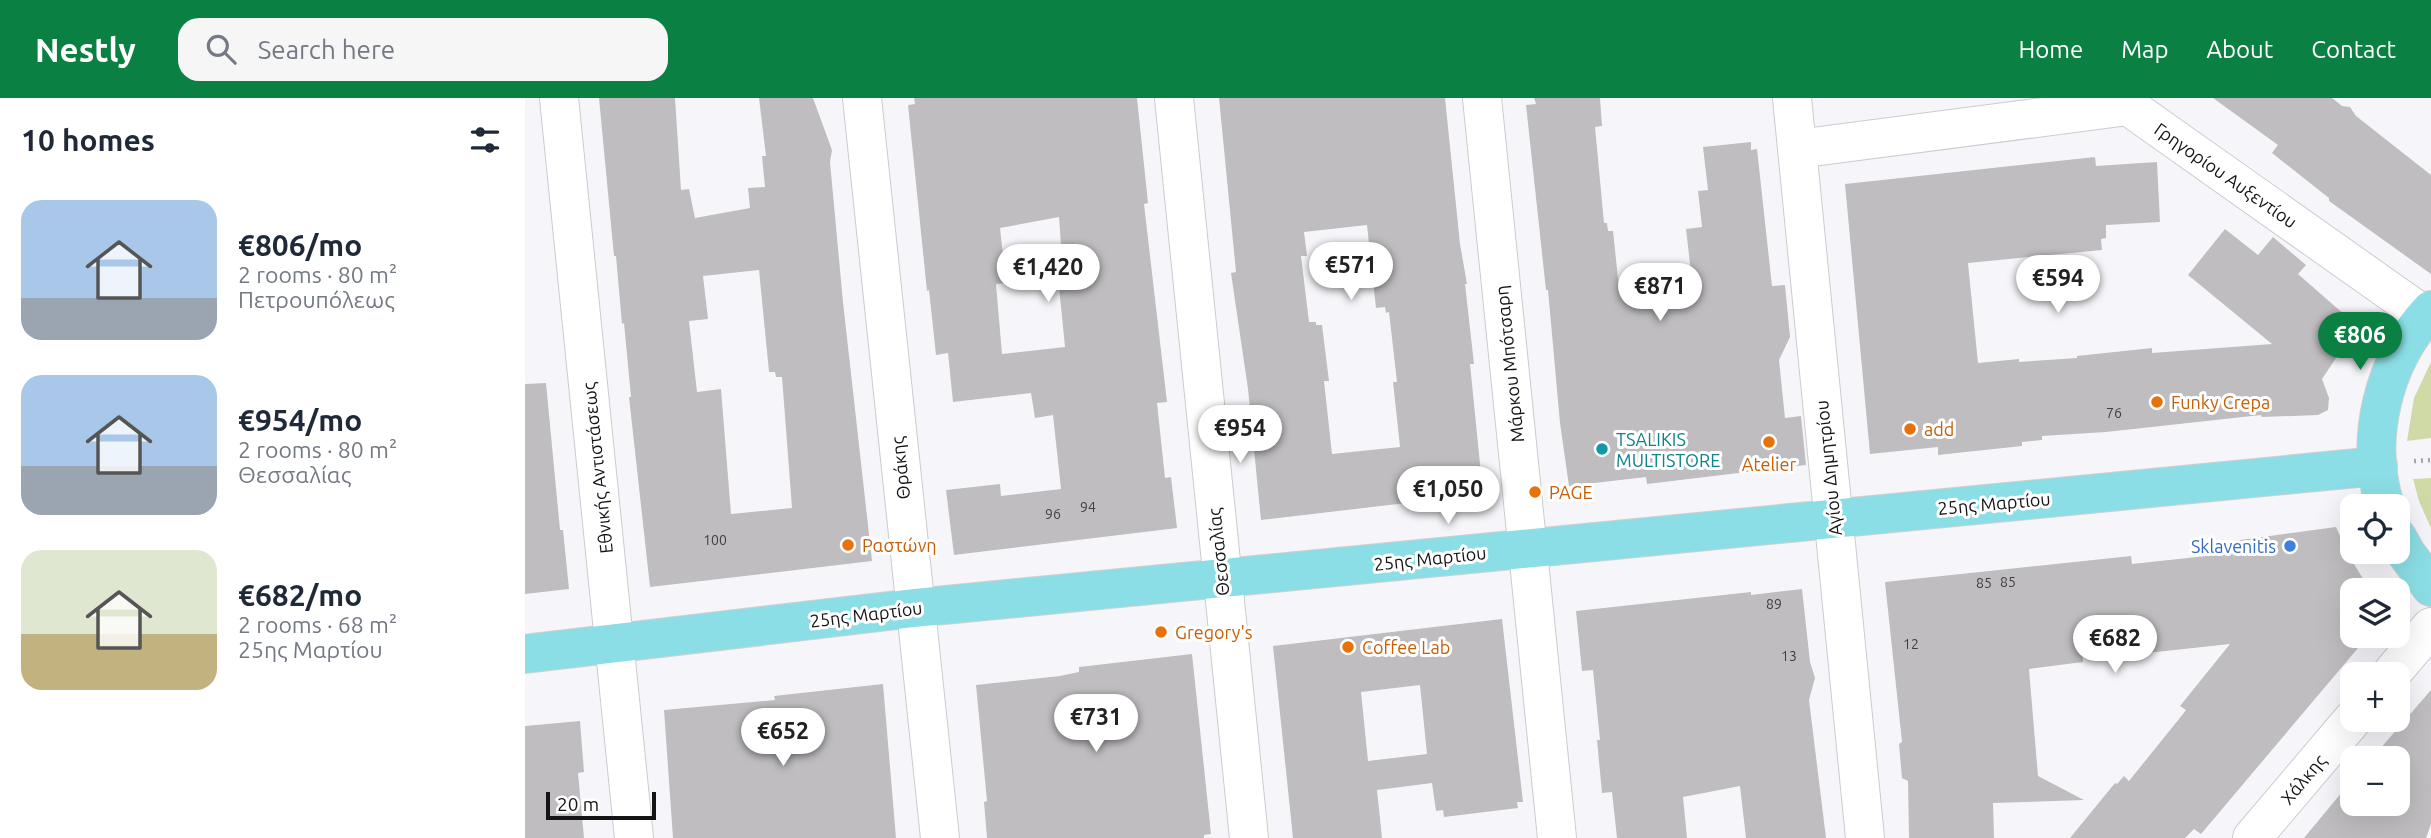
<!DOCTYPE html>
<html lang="en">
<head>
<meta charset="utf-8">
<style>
	:root { --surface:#fff; --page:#f6f6f7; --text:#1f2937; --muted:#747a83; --accent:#0b8043 }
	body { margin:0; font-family:Ubuntu,sans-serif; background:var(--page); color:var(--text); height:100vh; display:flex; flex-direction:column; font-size:26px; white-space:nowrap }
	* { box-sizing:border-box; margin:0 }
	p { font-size:23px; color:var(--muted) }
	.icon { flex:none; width:38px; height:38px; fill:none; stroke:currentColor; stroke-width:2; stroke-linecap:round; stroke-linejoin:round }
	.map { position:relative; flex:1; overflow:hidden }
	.side { display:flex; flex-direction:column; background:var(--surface); width:525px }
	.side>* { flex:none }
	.controls { position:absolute; left:1815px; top:396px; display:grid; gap:14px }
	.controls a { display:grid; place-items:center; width:70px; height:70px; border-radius:14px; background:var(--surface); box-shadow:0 7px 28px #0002; font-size:35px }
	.scale { position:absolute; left:21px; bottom:18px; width:110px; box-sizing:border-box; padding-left:7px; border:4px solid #141415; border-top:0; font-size:19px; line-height:24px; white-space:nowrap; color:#141415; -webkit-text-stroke:5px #fff; paint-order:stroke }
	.price { position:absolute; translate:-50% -60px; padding:0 16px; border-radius:24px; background:#fff; color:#222; font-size:23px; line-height:46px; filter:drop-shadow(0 2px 4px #0008) }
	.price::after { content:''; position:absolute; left:50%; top:42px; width:21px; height:16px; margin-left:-10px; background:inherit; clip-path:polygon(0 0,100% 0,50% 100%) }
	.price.on { background:var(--accent); color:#fff }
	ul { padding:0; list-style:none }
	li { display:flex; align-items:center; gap:21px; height:175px; padding:0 21px }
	li span { display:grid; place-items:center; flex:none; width:196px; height:140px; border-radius:21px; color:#555 }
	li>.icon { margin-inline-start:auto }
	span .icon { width:84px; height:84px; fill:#fffc; stroke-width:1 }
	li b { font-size:30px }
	h2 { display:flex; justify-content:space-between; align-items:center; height:84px; padding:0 21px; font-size:30px }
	header { display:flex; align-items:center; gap:42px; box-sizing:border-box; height:98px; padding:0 35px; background:var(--accent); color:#fff }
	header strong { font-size:33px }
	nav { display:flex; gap:38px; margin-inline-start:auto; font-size:24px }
	.search { width:490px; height:63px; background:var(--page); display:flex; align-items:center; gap:18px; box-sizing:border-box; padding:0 24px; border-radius:21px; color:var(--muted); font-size:26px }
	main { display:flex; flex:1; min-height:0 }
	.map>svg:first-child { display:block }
</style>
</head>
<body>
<header>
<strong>Nestly</strong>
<div class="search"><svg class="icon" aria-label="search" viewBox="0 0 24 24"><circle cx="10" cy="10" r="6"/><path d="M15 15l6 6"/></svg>Search here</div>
<nav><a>Home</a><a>Map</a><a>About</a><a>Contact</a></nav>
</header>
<main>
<section class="side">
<h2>10 homes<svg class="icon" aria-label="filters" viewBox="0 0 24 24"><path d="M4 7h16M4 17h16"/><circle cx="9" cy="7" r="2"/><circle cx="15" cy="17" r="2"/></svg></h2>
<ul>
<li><span style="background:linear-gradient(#a9c7e8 70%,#9aa5b1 0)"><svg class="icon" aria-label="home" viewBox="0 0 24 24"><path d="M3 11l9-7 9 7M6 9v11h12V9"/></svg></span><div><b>€806/mo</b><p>2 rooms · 80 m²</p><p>Πετρουπόλεως</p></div></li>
<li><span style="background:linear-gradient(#a9c7e8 65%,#9aa5b1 0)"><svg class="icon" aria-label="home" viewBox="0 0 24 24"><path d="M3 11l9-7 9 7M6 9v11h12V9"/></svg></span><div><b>€954/mo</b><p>2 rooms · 80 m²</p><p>Θεσσαλίας</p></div></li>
<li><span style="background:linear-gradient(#dfe7d0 60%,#c2b280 0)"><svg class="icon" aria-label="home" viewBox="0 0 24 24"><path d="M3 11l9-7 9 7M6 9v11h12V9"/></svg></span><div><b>€682/mo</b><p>2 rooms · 68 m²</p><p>25ης Μαρτίου</p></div></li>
</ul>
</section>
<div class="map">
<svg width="1906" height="740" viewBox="0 0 1906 740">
	<rect width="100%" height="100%" fill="#f6f6fa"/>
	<!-- green -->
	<g fill="#cfdaa7">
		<polygon points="1906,264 1906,340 1882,343 1889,300"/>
		<polygon points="1906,380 1906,430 1894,403 1888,381"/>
	</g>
	<!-- building -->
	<g fill="#bfbdc0" fill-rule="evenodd">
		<path d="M74,0H150L156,92L164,91L170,120L225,110L223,90L240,89L237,58H241L234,0H288L307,52L305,64L318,204L347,463L125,489L104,299H106L99,225L97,226L91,158H89ZM234,172L244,274H250L251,279H257L267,410L206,416L196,291L172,294L164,223L183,221L178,178Z"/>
		<path d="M389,0H612L623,105L619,106L642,304L632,305L640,380L646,379L652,430L429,457L421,392L475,386L476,398L536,391L528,317L510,320L506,295L428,304L423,255L411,257L404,192L402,193L383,7L390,6ZM534,119L539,188L534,189L540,249L477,256L471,186L481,185L475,130Z"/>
		<path d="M694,0H920L935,146L942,186H940L949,266H945L958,396L736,422L723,291L706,175L711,174ZM842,127L851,210L860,209L861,215L864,214L872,284H868L875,349L807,356L799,283H804L797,227H791V224H784L776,158H782L779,134Z"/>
		<polygon points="1009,0 1075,0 1077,28 1070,29 1079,125 1082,125 1083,133 1088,133 1094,190 1167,183 1161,131 1177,129 1173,93 1183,92 1178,49 1226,44 1226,52 1232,51 1247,188 1260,187 1265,239 1254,262 1260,320 1276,318 1281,367 1122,386 1121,379 1044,388 1035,325 1023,192 1021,192 1001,7 1011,6"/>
		<polygon points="1688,0 1807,0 1817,8 1825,9 1831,18 1906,77 1906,176 1804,103 1804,100 1747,55 1753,47"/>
		<polygon points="1570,59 1571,68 1632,64 1635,124 1581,127 1581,140 1576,141 1577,152 1443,165 1453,265 1494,261 1494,264 1552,260 1552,258 1627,250 1627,255 1747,246 1663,177 1700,131 1733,157 1748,139 1781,167 1773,176 1829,225 1825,230 1829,233 1797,281 1804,300 1803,312 1793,317 1737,319 1736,317 1581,334 1517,338 1517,342 1497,344 1497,348 1413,357 1413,349 1345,356 1320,86"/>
		<polygon points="21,285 35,432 38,432 44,491 0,496 0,286"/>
		<polygon points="1811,429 1824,458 1845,492 1827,492 1827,537 1844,537 1676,736 1669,731 1660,740 1545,740 1590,685 1592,686 1599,678 1604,683 1658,616 1661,612 1655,608 1705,546 1622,555 1620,535 1556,542 1558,564 1504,571 1513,678 1559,702 1468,705 1469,740 1384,740 1383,683 1377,680 1374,646 1377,644 1360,484 1606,458 1607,466 1681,458 1678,447"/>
		<polygon points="1277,491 1285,564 1290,580 1284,602 1301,740 1221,740 1215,688 1158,699 1162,740 1092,740 1087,694 1077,695 1072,642 1075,642 1068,572 1057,573 1051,513 1226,494 1226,497"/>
		<path d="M977,521L998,704H992L993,710L919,719L918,712L911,713L907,685L852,692L857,740H768L748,548ZM895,587L902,656L843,663L836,594Z"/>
		<polygon points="667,556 686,736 679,737 679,740 462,740 459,704 462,703 451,587 535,578 554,574 554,569"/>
		<polygon points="358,586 371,740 148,740 139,612 250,602 249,598"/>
		<polygon points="1906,592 1906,726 1901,740 1779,740 1827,682 1827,705 1872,705 1872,660 1847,660"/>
		<polygon points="55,623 59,674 53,675 59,740 0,740 0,628"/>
	</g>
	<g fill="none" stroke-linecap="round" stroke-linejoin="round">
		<defs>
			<g id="minor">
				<polyline points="34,0 109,740"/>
				<polyline points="337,0 415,740"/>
				<polyline points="649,0 724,740"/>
				<polyline points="957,0 1032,740"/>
				<polyline points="1267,0 1340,740"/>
				<polyline points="1272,51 1603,8 1900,218"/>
				<polyline points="1866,576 1906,529"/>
				<polyline points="1727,740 1828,621"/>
			</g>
			<g id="major">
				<path d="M1860,408C1839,341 1858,263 1906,212"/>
				<polyline points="1872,439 1881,455 1906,489"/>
				<polyline points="0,556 389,510 1853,368"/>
			</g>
		</defs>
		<!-- minor casing -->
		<use href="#minor" stroke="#ccccd0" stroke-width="40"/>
		<!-- major casing -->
		<use href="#major" stroke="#d0d0d0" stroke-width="40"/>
		<!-- path -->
		<polyline stroke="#a4a4a7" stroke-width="4.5" stroke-dasharray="2 5" stroke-linecap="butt" points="1889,363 1906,362"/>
		<!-- minor -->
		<use href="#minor" stroke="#fff" stroke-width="38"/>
		<!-- major -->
		<use href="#major" stroke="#8bdee5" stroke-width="38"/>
	</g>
	<!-- markers -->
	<g fill="#e8710a" stroke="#fff" stroke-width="2.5">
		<circle cx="1632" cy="304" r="7"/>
		<circle cx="1385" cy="331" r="7"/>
		<circle cx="1244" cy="344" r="7"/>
		<circle cx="1010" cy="394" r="7"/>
		<circle cx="323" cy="447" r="7"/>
		<circle cx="636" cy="534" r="7"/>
		<circle cx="823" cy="549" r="7"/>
	</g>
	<circle fill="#0f9aa8" stroke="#fff" stroke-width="2.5" cx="1077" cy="351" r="7"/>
	<circle fill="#3f7fe0" stroke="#fff" stroke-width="2.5" cx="1765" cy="448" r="7"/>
	<g text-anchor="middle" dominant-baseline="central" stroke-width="6" stroke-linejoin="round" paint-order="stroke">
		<!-- number labels -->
		<g font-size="14" fill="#3f3e40">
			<text x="1589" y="315">76</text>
			<text x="563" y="409">94</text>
			<text x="528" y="416">96</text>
			<text x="190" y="442">100</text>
			<text x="1483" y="484">85</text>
			<text x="1459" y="485">85</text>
			<text x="1249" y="506">89</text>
			<text x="1386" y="546">12</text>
			<text x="1264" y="558">13</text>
		</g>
		<!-- street labels -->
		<g font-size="18" fill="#141415" stroke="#fff">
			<text transform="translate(1701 77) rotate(35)">Γρηγορίου Αυξεντίου</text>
			<text transform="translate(984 266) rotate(-96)">Μάρκου Μπότσαρη</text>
			<text transform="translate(72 370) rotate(-96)">Εθνικής Αντιστάσεως</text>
			<text transform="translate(375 370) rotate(-96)">Θράκης</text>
			<text transform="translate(1303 370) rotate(-96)">Αγίου Δημητρίου</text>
			<text transform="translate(1469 405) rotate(-5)">25ης Μαρτίου</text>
			<text transform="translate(693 454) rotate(-96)">Θεσσαλίας</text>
			<text transform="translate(905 460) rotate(-6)">25ης Μαρτίου</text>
			<text transform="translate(341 516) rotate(-7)">25ης Μαρτίου</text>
			<text transform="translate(1778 681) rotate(-50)">Χάλκης</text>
		</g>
		<!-- food labels -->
		<g font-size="18" fill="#c56008" stroke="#fff" text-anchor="start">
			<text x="1646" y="304">Funky Crepa</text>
			<text x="1399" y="331">add</text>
			<text x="1244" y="366" text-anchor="middle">Atelier</text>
			<text x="1024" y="394">PAGE</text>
			<text x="337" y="447">Ραστώνη</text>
			<text x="650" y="534">Gregory's</text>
			<text x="837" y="549">Coffee Lab</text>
		</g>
		<!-- culture labels -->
		<g font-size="18" fill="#0d838f" stroke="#fff" text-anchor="start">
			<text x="1091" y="341">TSALIKIS<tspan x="1091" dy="21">MULTISTORE</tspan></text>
		</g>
		<!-- shop labels -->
		<g font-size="18" fill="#366cbe" stroke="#fff" text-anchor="end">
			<text x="1751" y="448">Sklavenitis</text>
		</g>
	</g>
</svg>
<div class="controls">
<a><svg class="icon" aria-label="locate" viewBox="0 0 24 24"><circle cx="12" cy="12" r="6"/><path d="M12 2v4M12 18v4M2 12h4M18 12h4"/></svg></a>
<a><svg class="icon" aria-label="layers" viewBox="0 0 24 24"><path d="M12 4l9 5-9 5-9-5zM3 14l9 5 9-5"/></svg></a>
<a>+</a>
<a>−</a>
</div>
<div class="scale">20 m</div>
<b class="price" style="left:826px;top:204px">€571</b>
<b class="price" style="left:523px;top:206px">€1,420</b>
<b class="price" style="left:1533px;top:217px">€594</b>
<b class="price" style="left:1135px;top:225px">€871</b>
<b class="price on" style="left:1835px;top:274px">€806</b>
<b class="price" style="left:715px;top:367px">€954</b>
<b class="price" style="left:923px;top:428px">€1,050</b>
<b class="price" style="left:1590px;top:577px">€682</b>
<b class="price" style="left:571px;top:656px">€731</b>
<b class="price" style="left:258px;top:670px">€652</b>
</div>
</main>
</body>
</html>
